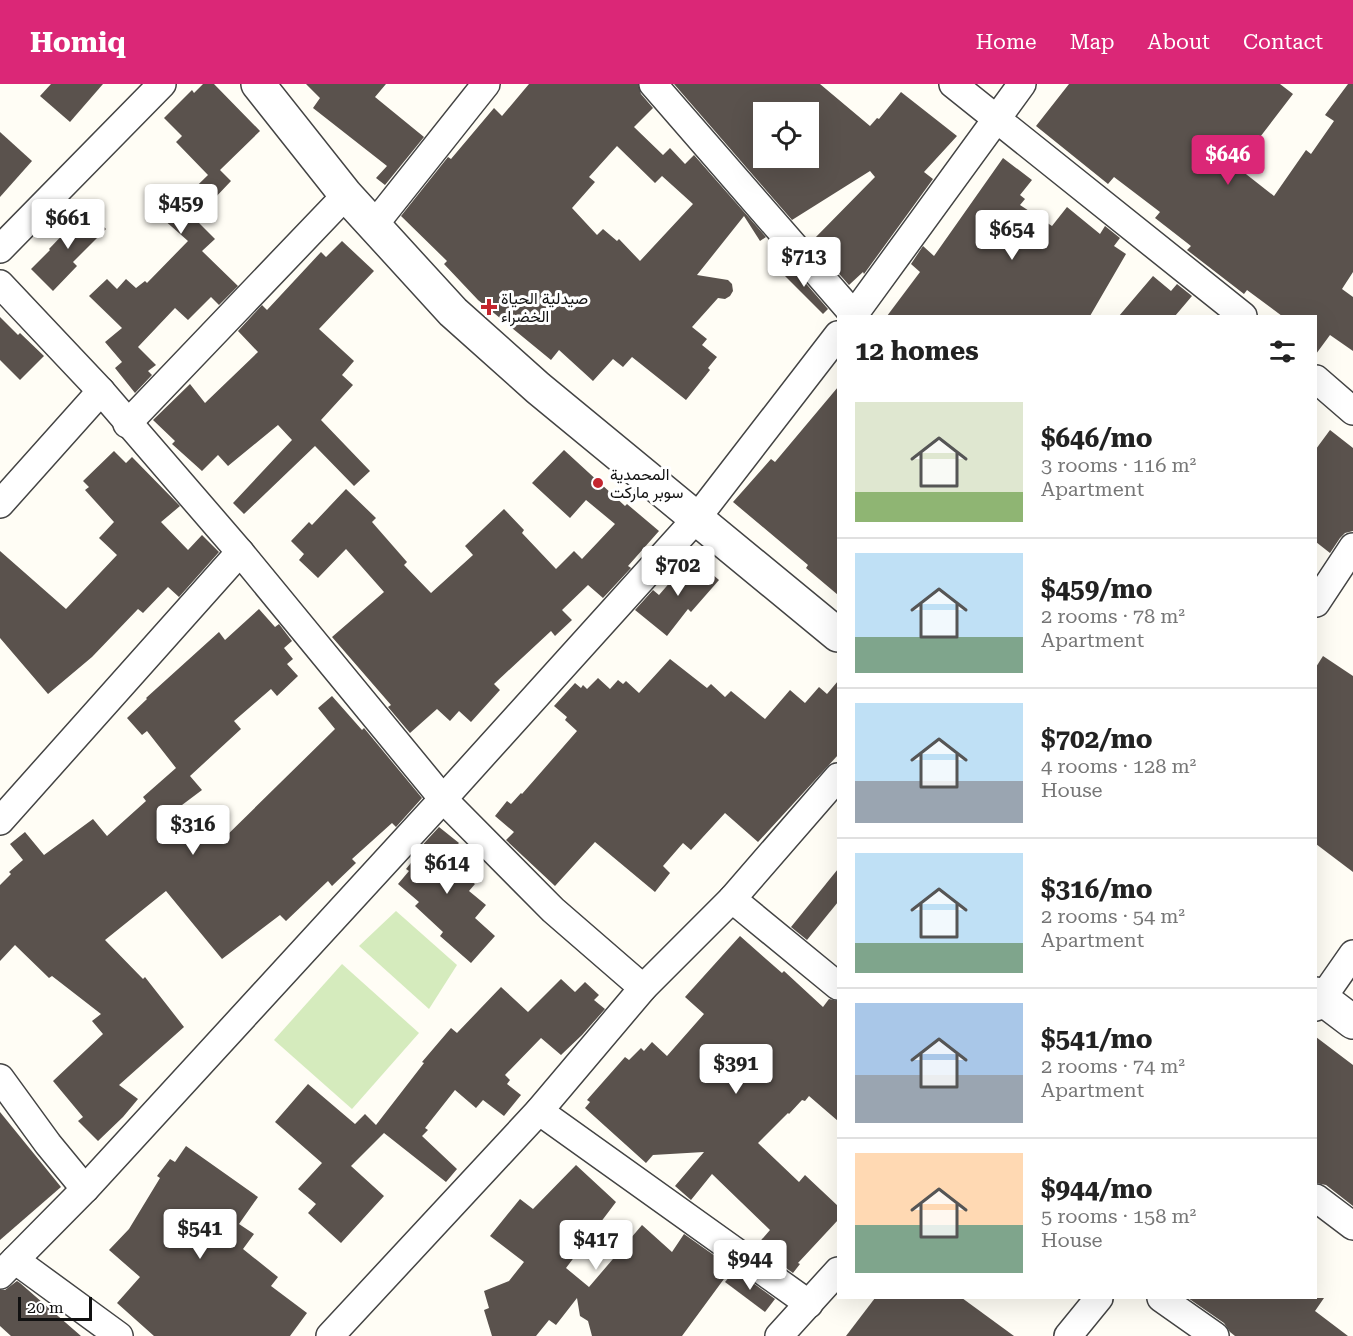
<!DOCTYPE html>
<html lang="en">
<head>
<meta charset="utf-8">
<style>
	:root { --surface:#fff; --page:#f6f6f6; --text:#222; --muted:#767676; --line:#e0e0e0; --accent:#db2777 }
	body { margin:0; font-family:"Roboto Serif",Vazirmatn,serif; background:var(--page); color:var(--text); height:100vh; display:flex; flex-direction:column; font-size:22px; white-space:nowrap }
	* { box-sizing:border-box; margin:0 }
	p { font-size:20px; color:var(--muted) }
	.icon { flex:none; width:33px; height:33px; fill:none; stroke:currentColor; stroke-width:2; stroke-linecap:round; stroke-linejoin:round }
	.map { position:relative; flex:1; overflow:hidden }
	.drawer { position:absolute; left:837px; top:231px; width:480px; height:984px; display:flex; flex-direction:column; background:var(--surface); border-radius:0px; box-shadow:0 6px 24px #0002 }
	.drawer>* { flex:none }
	.fabs { position:absolute; left:753px; top:18px; display:grid; gap:12px }
	.fabs a { display:grid; place-items:center; width:66px; height:66px; border-radius:0px; background:var(--surface); box-shadow:0 6px 24px #0002; font-size:30px }
	.scale { position:absolute; left:18px; bottom:15px; width:74px; box-sizing:border-box; padding-left:6px; border:3px solid #111; border-top:0; font-size:16px; line-height:21px; white-space:nowrap; color:#111; -webkit-text-stroke:4px #fff; paint-order:stroke }
	.price { position:absolute; translate:-50% -51px; padding:0 14px; border-radius:6px; background:#fff; color:#222; font-size:20px; line-height:39px; filter:drop-shadow(0 2px 3px #0008) }
	.price::after { content:''; position:absolute; left:50%; top:36px; width:18px; height:14px; margin-left:-9px; background:inherit; clip-path:polygon(0 0,100% 0,50% 100%) }
	.price.current { background:var(--accent); color:#fff }
	ul { padding:0; list-style:none }
	li { display:flex; align-items:center; gap:18px; height:150px; padding:0 18px }
	li+li { border-top:2px solid var(--line) }
	li span { display:grid; place-items:center; flex:none; width:168px; height:120px; border-radius:0px; color:#555 }
	li>.icon { margin-inline-start:auto }
	span .icon { width:72px; height:72px; fill:#fffc; stroke-width:1 }
	li b { font-size:26px }
	h2 { display:flex; justify-content:space-between; align-items:center; height:72px; padding:0 18px; font-size:26px }
	header { display:flex; align-items:center; gap:36px; box-sizing:border-box; height:84px; padding:0 30px; background:var(--accent); color:#fff }
	header strong { font-size:28px }
	nav { display:flex; gap:33px; margin-inline-start:auto; font-size:21px }
	.map>svg:first-child { display:block }
</style>
</head>
<body>
<header>
<strong>Homiq</strong>
<nav><a>Home</a><a>Map</a><a>About</a><a>Contact</a></nav>
</header>
<div class="map">
<svg width="1353" height="1252" viewBox="0 0 1353 1252">
	<rect width="100%" height="100%" fill="#fffdf5"/>
	<!-- green -->
	<g fill="#d5ebbd">
		<polygon points="396,827 457,881 429,925 359,862"/>
		<polygon points="342,880 419,949 352,1025 274,956"/>
	</g>
	<!-- building -->
	<g fill="#5a524d" fill-rule="evenodd">
		<polygon points="51,0 103,0 70,38 40,12"/>
		<polygon points="203,0 214,0 260,47 220,86 231,97 195,135 215,155 202,167 238,202 219,221 211,213 188,236 175,224 138,263 156,281 148,287 152,291 135,309 115,284 122,278 105,258 122,244 89,212 107,195 117,205 126,195 136,204 145,197 147,199 188,157 163,135 208,91 176,58 182,52 164,34 192,6 194,9"/>
		<polygon points="306,0 386,0 375,13 424,53 385,101 376,94 387,82 313,24 320,14"/>
		<path d="M529,0H638L641,10L653,24L634,43L663,71L670,64L685,80L694,71L766,153L760,157L744,132L697,191L728,196L732,200L733,207L730,212L725,215L718,214L692,243L707,255L702,261L717,273L708,284L710,286L686,316L632,273L623,283L613,275L593,297L559,266L551,276L478,216L444,180L447,177L401,132L448,73L451,75L494,24L502,32ZM617,62L655,99L662,92L693,120L640,177L619,155L617,157L603,145L597,151L572,124L595,98L589,93Z"/>
		<path d="M674,0H820L870,42L877,34L879,35L901,8L957,52L924,88L933,95L864,190L863,188L849,201L811,158L875,93L870,87L792,136ZM764,28H808V74H764Z"/>
		<polygon points="1069,0 1280,0 1293,10 1237,83 1274,112 1306,66 1311,70 1334,37 1325,31 1348,0 1353,0 1353,188 1342,205 1353,213 1353,267 1330,251 1316,270 1316,232 1282,232 1247,206 1244,210 1187,166 1191,162 1155,134 1160,128 1114,93 1108,100 1036,42"/>
		<polygon points="0,48 32,77 0,113"/>
		<polygon points="1003,74 1032,96 1020,111 1025,115 1020,121 1052,142 1067,123 1100,150 1105,142 1120,154 1114,162 1126,170 1090,232 887,232 920,188 911,180 923,162 934,172"/>
		<polygon points="85,124 106,145 73,178 77,182 53,207 31,185 50,166 49,165 70,143 68,140"/>
		<polygon points="342,157 374,187 319,245 354,277 342,291 353,301 321,336 370,387 354,402 315,362 244,430 233,419 292,356 278,341 228,382 218,371 202,387 172,360 175,357 153,336 190,300 205,319 258,268 238,247 262,221 267,226 321,168 326,173"/>
		<polygon points="789,180 828,225 823,230 781,188"/>
		<polygon points="1153,192 1171,207 1177,200 1192,212 1175,232 1119,232"/>
		<polygon points="0,233 18,251 20,249 44,272 20,296 0,276"/>
		<polygon points="838,303 838,511 806,484 808,481 733,418 771,375 775,378"/>
		<polygon points="1330,346 1353,364 1353,447 1345,449 1340,454 1330,469 1316,458 1316,365"/>
		<polygon points="564,366 625,422 627,420 659,447 628,482 631,484 603,514 588,501 562,526 572,536 555,552 551,547 494,600 500,606 471,638 459,627 450,637 437,625 410,649 388,623 391,621 332,553 384,508 346,465 318,494 299,476 304,470 291,457 309,438 312,441 346,405 376,434 372,438 407,478 404,481 431,509 473,471 465,462 504,425 524,446 522,449 556,485 574,467 582,475 615,440 586,416 570,434 532,399"/>
		<polygon points="114,367 126,379 132,373 180,422 161,438 188,466 202,451 219,468 179,513 168,503 143,529 138,525 92,573 48,610 0,554 0,467 66,525 117,471 99,454 114,438 85,406 89,403 83,397"/>
		<polygon points="692,473 719,496 691,528 688,525 667,552 635,526 653,506 659,511"/>
		<polygon points="259,525 275,543 279,540 292,557 284,564 293,575 287,580 298,592 277,612 271,605 234,637 241,645 190,692 202,706 182,721 218,760 335,645 318,624 332,612 362,646 364,644 422,714 396,743 392,739 352,775 356,779 332,802 328,797 286,837 280,831 222,875 166,807 105,856 143,895 145,893 184,943 119,1001 138,1015 123,1033 98,1057 78,1037 83,1033 53,997 103,950 92,937 101,930 52,892 49,894 15,861 0,877 0,801 11,790 9,788 23,776 10,760 25,748 44,771 93,735 107,752 146,717 143,713 176,684 147,647 142,651 127,634 147,615 146,614 219,548 225,556"/>
		<polygon points="1323,572 1353,592 1353,788 1316,760 1316,583"/>
		<polygon points="670,575 707,604 711,600 725,613 731,607 765,635 790,606 805,619 819,603 827,610 838,597 838,671 758,758 725,729 691,766 683,759 663,782 670,789 655,808 595,758 555,802 506,756 514,748 495,732 507,717 511,720 521,709 522,710 577,647 565,636 567,633 554,622 575,599 581,604 583,601 587,605 598,594 610,605 618,596 623,600 626,597 639,609"/>
		<polygon points="439,743 459,759 453,765 461,771 453,783 475,800 469,807 486,821 475,834 495,852 471,879 440,852 443,848 415,822 419,818 398,800 409,787 406,785 418,770 416,768"/>
		<polygon points="838,785 838,818 807,856 791,843"/>
		<polygon points="740,852 782,889 784,887 823,923 829,915 838,917 838,1037 809,1012 805,1017 802,1016 789,1030 788,1029 758,1059 799,1098 805,1091 838,1122 838,1136 798,1179 800,1180 793,1189 756,1162 770,1146 712,1090 691,1116 675,1102 704,1068 653,1071 646,1079 585,1024 590,1018 587,1016 625,973 629,976 641,964 644,967 652,958 667,972 704,930 685,913"/>
		<polygon points="561,895 575,908 585,898 599,911 594,916 605,925 582,951 561,971 541,954 505,991 510,996 507,1000 521,1011 504,1032 483,1016 476,1024 455,1006 425,1044 428,1046 422,1052 457,1085 446,1098 384,1049 351,1082 384,1112 341,1159 308,1129 316,1120 298,1105 322,1079 275,1038 308,1000 355,1040 365,1030 376,1041 424,979 422,978 451,944 457,949 501,903 528,928"/>
		<polygon points="1316,953 1353,981 1353,1122 1326,1101 1316,1099"/>
		<polygon points="0,1028 61,1103 0,1156"/>
		<polygon points="186,1062 258,1113 239,1140 254,1150 243,1165 278,1193 271,1202 307,1229 290,1252 154,1252 117,1219 140,1193 109,1166 129,1145 160,1094 157,1092 170,1075 175,1078"/>
		<polygon points="576,1081 616,1118 566,1184 589,1203 642,1141 672,1168 684,1150 732,1184 682,1252 592,1252 588,1237 580,1232 577,1214 556,1241 549,1236 536,1252 492,1252 484,1226 489,1224 484,1207 509,1197 524,1178 490,1152 520,1115 533,1125"/>
		<polygon points="735,1186 775,1215 765,1228 725,1198"/>
		<polygon points="17,1197 20,1199 81,1252 11,1252 0,1242 0,1206 5,1206"/>
		<polygon points="875,1214 962,1214 1014,1252 846,1252"/>
		<polygon points="1188,1214 1324,1214 1315,1227 1348,1252 1235,1252 1230,1248 1224,1239"/>
	</g>
	<g fill="none" stroke-linecap="round" stroke-linejoin="round">
		<defs>
			<g id="minor">
				<polyline points="653,0 854,231"/>
				<polyline points="953,0 1243,232"/>
				<polyline points="374,141 486,0"/>
				<polyline points="0,165 162,0"/>
				<polyline points="0,200 101,307 240,468 443,715 553,826 643,904"/>
				<polyline points="853,232 1022,0"/>
				<polyline points="1316,295 1353,327"/>
				<polyline points="127,340 346,111"/>
				<polyline points="0,420 101,307"/>
				<polyline points="1316,519 1353,463"/>
				<polyline points="0,737 240,468"/>
				<polyline points="732,815 838,902"/>
				<polyline points="1316,923 1353,870"/>
				<polyline points="0,994 48,1060 85,1105"/>
				<polyline points="539,1027 809,1220"/>
				<polyline points="1316,1114 1353,1142"/>
				<polyline points="15,1176 119,1252"/>
				<polyline points="0,1191 85,1105 443,715 696,435 838,251"/>
				<polyline points="1161,1214 1215,1252"/>
				<polyline points="330,1252 539,1027 643,904 732,815 838,693"/>
				<polyline points="779,1252 838,1187"/>
				<polyline points="1068,1252 1099,1214"/>
			</g>
			<g id="tertiary">
				<polyline points="258,0 346,111 453,228 538,304 838,551"/>
				<polyline points="1316,910 1353,938"/>
			</g>
		</defs>
		<!-- minor casing -->
		<use href="#minor" stroke="#444" stroke-width="30"/>
		<!-- tertiary casing -->
		<use href="#tertiary" stroke="#444" stroke-width="36"/>
		<!-- minor -->
		<use href="#minor" stroke="#fff" stroke-width="27"/>
		<!-- tertiary -->
		<use href="#tertiary" stroke="#fff" stroke-width="33"/>
	</g>
	<!-- markers -->
	<g fill="#c4262e" stroke="#fff" stroke-width="2">
		<path d="M486 214h6v6h6v6h-6v6h-6v-6h-6v-6h6z"/>
		<circle cx="598" cy="399" r="6"/>
	</g>
	<g text-anchor="middle" dominant-baseline="central" stroke-width="6" stroke-linejoin="round" paint-order="stroke">
		<!-- poi labels -->
		<g font-size="16" fill="#111" stroke="#fff" text-anchor="start">
			<text x="501" y="214">صيدلية الحياة<tspan x="501" dy="18">الخضراء</tspan></text>
			<text x="610" y="390">المحمدية<tspan x="610" dy="18">سوبر ماركت</tspan></text>
		</g>
	</g>
</svg>
<div class="fabs">
<a><svg class="icon" aria-label="locate" viewBox="0 0 24 24"><circle cx="12" cy="12" r="6"/><path d="M12 2v4M12 18v4M2 12h4M18 12h4"/></svg></a>
</div>
<div class="scale">20 m</div>
<b class="price current" style="left:1228px;top:102px">$646</b>
<b class="price" style="left:181px;top:151px">$459</b>
<b class="price" style="left:68px;top:166px">$661</b>
<b class="price" style="left:1012px;top:177px">$654</b>
<b class="price" style="left:804px;top:204px">$713</b>
<b class="price" style="left:678px;top:513px">$702</b>
<b class="price" style="left:193px;top:772px">$316</b>
<b class="price" style="left:447px;top:811px">$614</b>
<b class="price" style="left:736px;top:1011px">$391</b>
<b class="price" style="left:200px;top:1176px">$541</b>
<b class="price" style="left:596px;top:1187px">$417</b>
<b class="price" style="left:750px;top:1207px">$944</b>
<section class="drawer">
<h2>12 homes<svg class="icon" aria-label="filters" viewBox="0 0 24 24"><path d="M4 7h16M4 17h16"/><circle cx="9" cy="7" r="2"/><circle cx="15" cy="17" r="2"/></svg></h2>
<ul>
<li><span style="background:linear-gradient(#dfe7d0 75%,#8fb573 0)"><svg class="icon" aria-label="home" viewBox="0 0 24 24"><path d="M3 11l9-7 9 7M6 9v11h12V9"/></svg></span><div><b>$646/mo</b><p>3 rooms · 116 m²</p><p>Apartment</p></div></li>
<li><span style="background:linear-gradient(#bfe0f5 70%,#7fa58c 0)"><svg class="icon" aria-label="home" viewBox="0 0 24 24"><path d="M3 11l9-7 9 7M6 9v11h12V9"/></svg></span><div><b>$459/mo</b><p>2 rooms · 78 m²</p><p>Apartment</p></div></li>
<li><span style="background:linear-gradient(#bfe0f5 65%,#9aa5b1 0)"><svg class="icon" aria-label="home" viewBox="0 0 24 24"><path d="M3 11l9-7 9 7M6 9v11h12V9"/></svg></span><div><b>$702/mo</b><p>4 rooms · 128 m²</p><p>House</p></div></li>
<li><span style="background:linear-gradient(#bfe0f5 75%,#7fa58c 0)"><svg class="icon" aria-label="home" viewBox="0 0 24 24"><path d="M3 11l9-7 9 7M6 9v11h12V9"/></svg></span><div><b>$316/mo</b><p>2 rooms · 54 m²</p><p>Apartment</p></div></li>
<li><span style="background:linear-gradient(#a9c7e8 60%,#9aa5b1 0)"><svg class="icon" aria-label="home" viewBox="0 0 24 24"><path d="M3 11l9-7 9 7M6 9v11h12V9"/></svg></span><div><b>$541/mo</b><p>2 rooms · 74 m²</p><p>Apartment</p></div></li>
<li><span style="background:linear-gradient(#ffd9b3 60%,#7fa58c 0)"><svg class="icon" aria-label="home" viewBox="0 0 24 24"><path d="M3 11l9-7 9 7M6 9v11h12V9"/></svg></span><div><b>$944/mo</b><p>5 rooms · 158 m²</p><p>House</p></div></li>
</ul>
</section>
</div>
</body>
</html>
